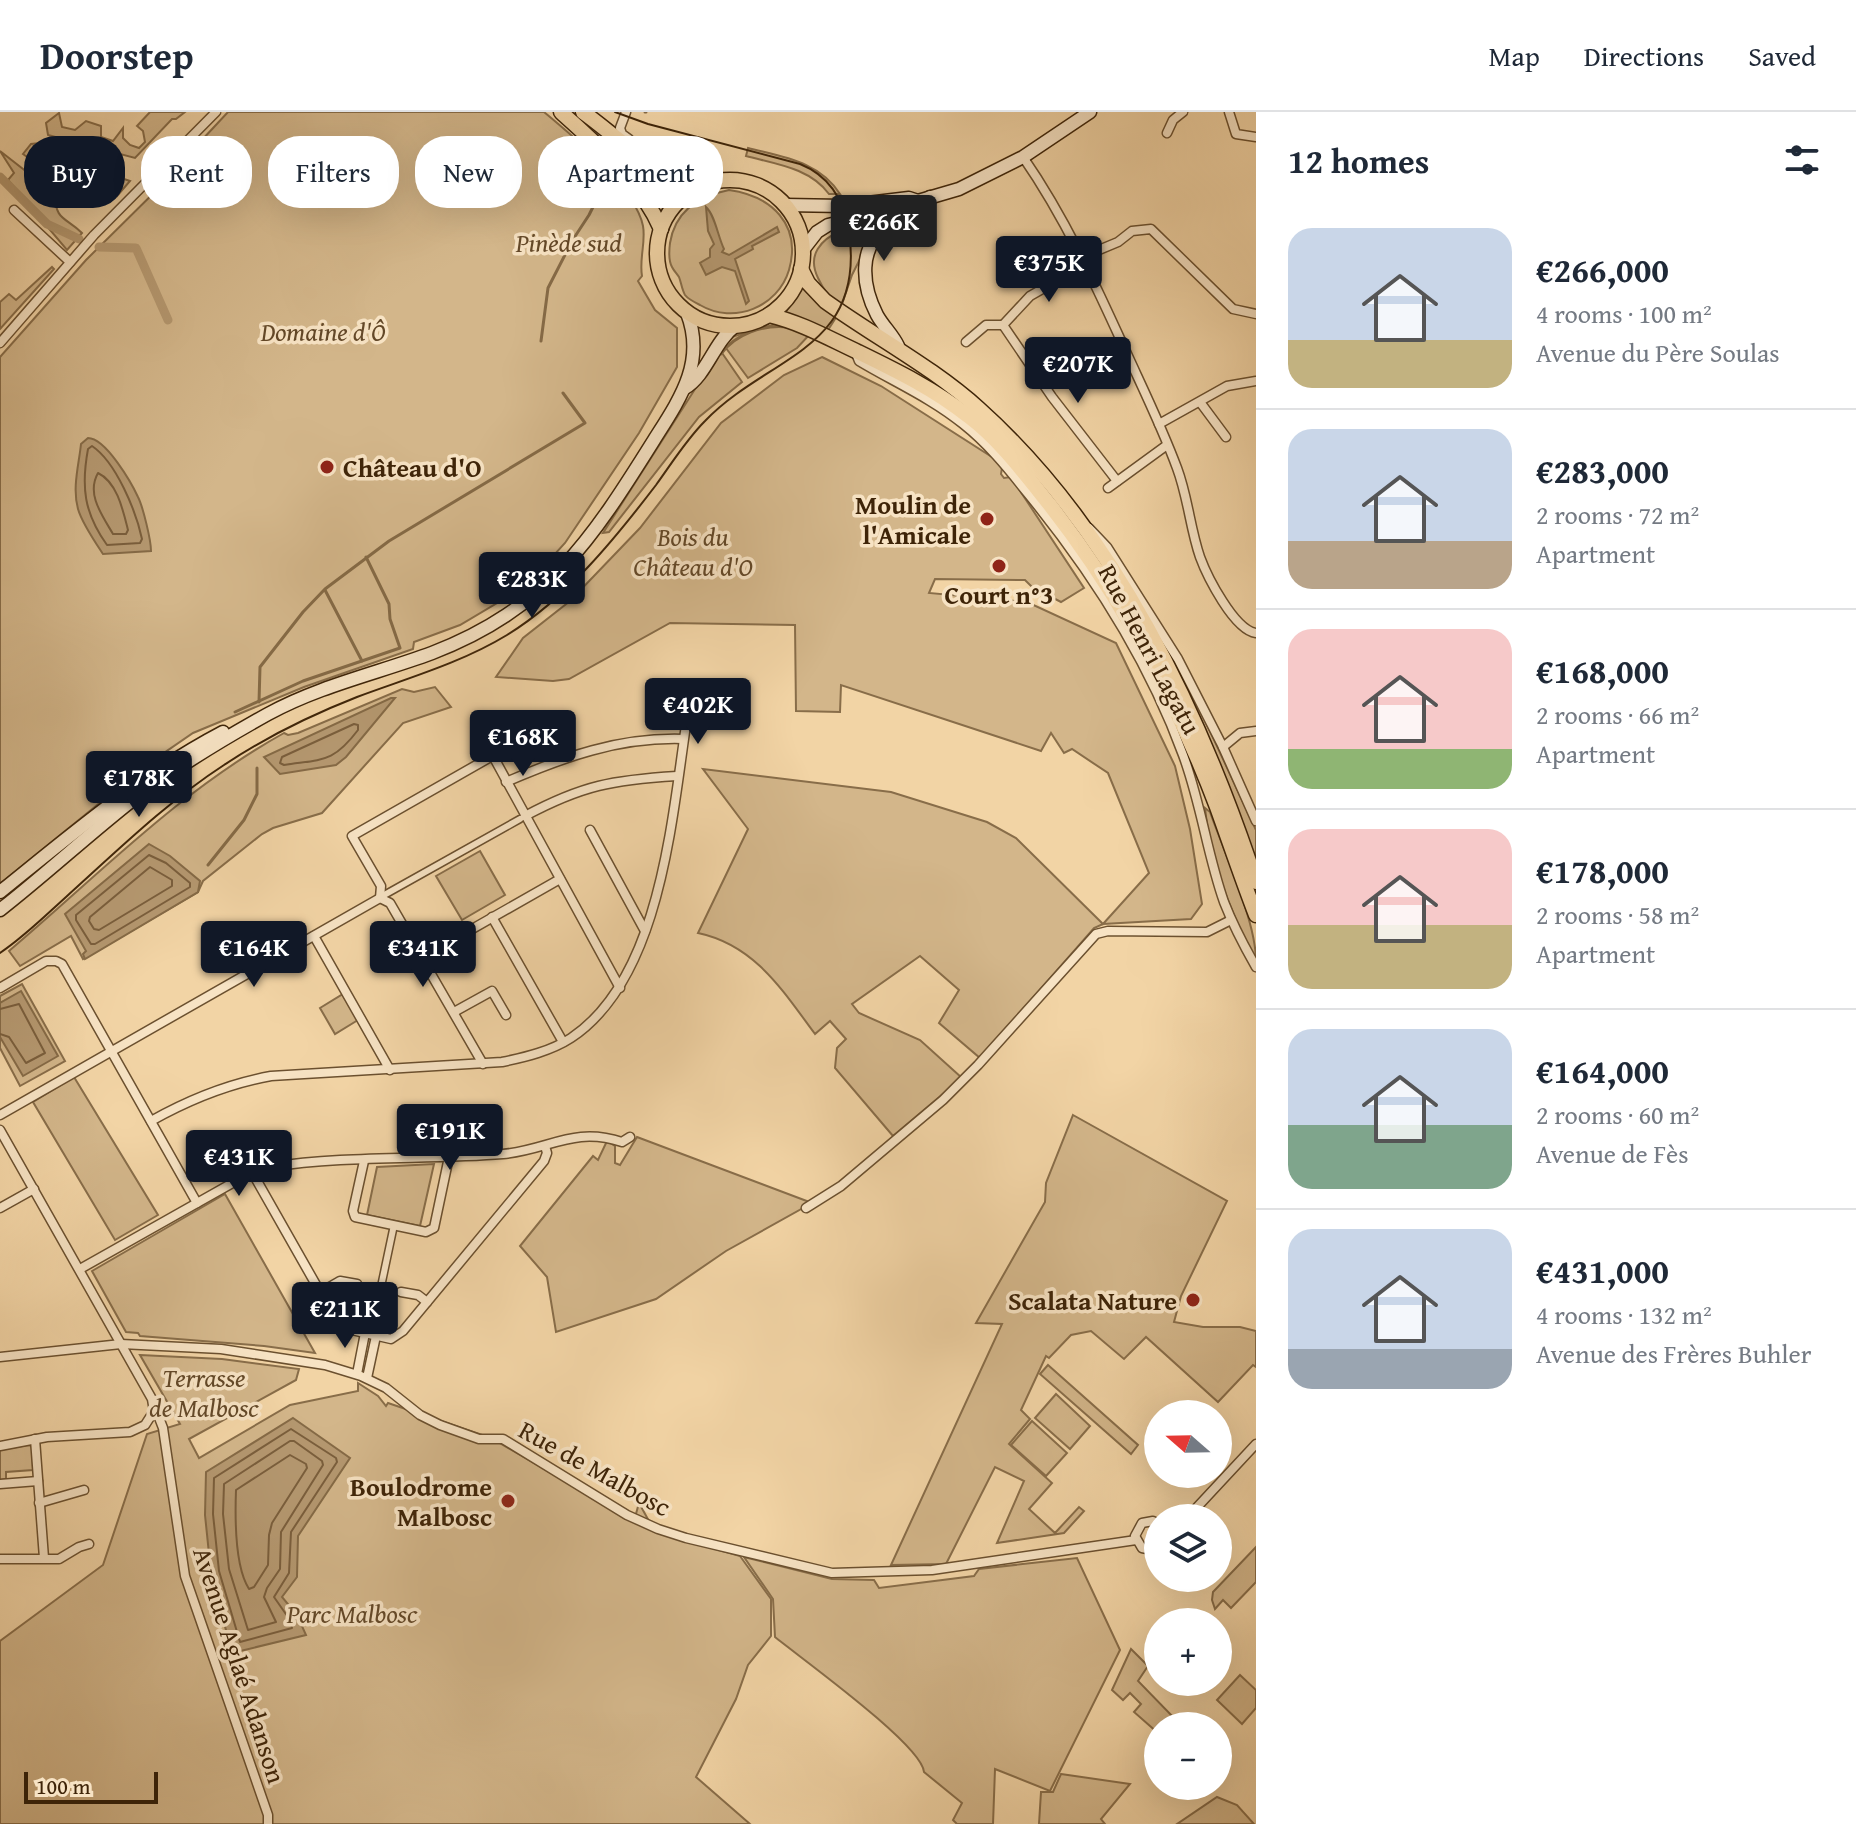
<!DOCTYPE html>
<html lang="en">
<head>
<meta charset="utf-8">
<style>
	:root { --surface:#fff; --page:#f6f6f7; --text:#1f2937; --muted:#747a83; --line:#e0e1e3; --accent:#111827 }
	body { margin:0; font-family:"Gentium Book Plus",serif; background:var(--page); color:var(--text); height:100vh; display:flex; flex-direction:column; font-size:30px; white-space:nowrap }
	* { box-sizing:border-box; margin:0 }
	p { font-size:26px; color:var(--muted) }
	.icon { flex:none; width:44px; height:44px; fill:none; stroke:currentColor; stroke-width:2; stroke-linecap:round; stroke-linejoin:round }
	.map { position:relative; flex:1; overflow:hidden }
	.sheet { display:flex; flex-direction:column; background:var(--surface); width:600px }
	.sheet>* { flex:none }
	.banner { position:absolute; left:24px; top:24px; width:760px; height:72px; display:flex; gap:16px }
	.needle { width:52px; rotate:290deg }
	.buttons { position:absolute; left:1144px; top:1288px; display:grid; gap:16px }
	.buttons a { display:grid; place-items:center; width:88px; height:88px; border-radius:50%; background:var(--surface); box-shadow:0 8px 32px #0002; font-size:40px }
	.scale { position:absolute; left:24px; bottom:20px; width:134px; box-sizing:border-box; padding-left:8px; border:4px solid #3e2408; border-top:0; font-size:22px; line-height:28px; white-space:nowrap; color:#3e2408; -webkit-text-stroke:6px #f7e3c4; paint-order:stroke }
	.price { position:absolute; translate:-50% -68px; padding:0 18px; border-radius:8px; background:var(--accent); color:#fff; font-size:26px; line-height:52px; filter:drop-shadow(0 2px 4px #0008) }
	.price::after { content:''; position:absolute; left:50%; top:48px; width:24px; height:18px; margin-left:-12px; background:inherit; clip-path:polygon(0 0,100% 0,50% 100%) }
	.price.selected { background:#222; color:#fff }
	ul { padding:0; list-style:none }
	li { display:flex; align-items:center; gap:24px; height:200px; padding:0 32px }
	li+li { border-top:2px solid var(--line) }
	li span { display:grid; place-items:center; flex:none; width:224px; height:160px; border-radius:24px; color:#555 }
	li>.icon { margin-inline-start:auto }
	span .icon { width:96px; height:96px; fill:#fffc; stroke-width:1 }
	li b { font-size:34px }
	h2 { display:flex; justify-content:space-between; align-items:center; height:96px; padding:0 32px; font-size:34px }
	.chip { padding:0 28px; border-radius:32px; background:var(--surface); box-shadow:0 8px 32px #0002; font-size:28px; line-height:72px }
	.chip.selected { background:var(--accent); color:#fff }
	header { display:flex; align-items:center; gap:48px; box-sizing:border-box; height:112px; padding:0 40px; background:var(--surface); border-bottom:2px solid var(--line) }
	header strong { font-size:38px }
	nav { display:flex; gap:44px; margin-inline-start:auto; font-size:28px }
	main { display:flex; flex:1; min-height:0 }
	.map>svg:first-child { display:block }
</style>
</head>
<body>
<header>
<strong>Doorstep</strong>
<nav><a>Map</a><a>Directions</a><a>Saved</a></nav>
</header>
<main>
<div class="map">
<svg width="1256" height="1712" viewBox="0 0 1256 1712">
	<rect width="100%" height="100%" fill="#f2d4a5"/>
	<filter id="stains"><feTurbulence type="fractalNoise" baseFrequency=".0025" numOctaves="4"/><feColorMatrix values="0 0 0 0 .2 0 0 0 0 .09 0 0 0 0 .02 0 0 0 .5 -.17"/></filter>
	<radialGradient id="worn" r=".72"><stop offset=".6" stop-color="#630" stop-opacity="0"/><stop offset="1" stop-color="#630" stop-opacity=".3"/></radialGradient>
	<!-- green -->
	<g fill="#d3b68a" stroke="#886d49" stroke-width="2">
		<polygon points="150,0 185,0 176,7 172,7 135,46 48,23 46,11 59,1 62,15 75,18 86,9 101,14 101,25 113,29 123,16 123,26 130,33 139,36 145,30 143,19 137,14"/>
		<path d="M228,0H544C573,24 636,77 643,114C646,130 639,147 642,164L638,169L655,198L677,216V255L639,321L565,431L526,474L460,513L414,530L413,537L304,575L193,621L145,654L0,772V245L86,148L190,45L201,29Z"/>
		<polygon points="585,8 687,75 664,97 614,40 582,11"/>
		<path d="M40,31L45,36L44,40L124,63V67L130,69L117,84L93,64C70,83 42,56 23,42L31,32Z"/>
		<path d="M748,36C783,45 819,49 840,82H829C810,56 776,52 746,44Z"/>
		<path d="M0,39L55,82C55,109 66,105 82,121L67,138L8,68L14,61Z"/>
		<path d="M729,78C771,84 802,112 789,158C778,195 734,213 700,193C696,191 688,187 685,183C682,178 681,170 679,165C677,162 674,159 672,155C668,148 669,139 670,131C675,99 699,84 729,78Z"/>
		<path d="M906,101L866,135L852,163L841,195C831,188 823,177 818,166C795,119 876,106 906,101Z"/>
		<polygon points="52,155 54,157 0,217 0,190 9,182 16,188"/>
		<polygon points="802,173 837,204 828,218 785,201"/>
		<polygon points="776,212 811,221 797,236 748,266 723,232 731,225"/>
		<polygon points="720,238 742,270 699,305 609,420 603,421"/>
		<path d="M822,245L881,274L995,347L1002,356L1001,362L1004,366L1011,365L1084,476L1061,490L1032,475L1025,468L935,467L929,481L1027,490L1116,531L1175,654L1190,717L1202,792L1191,807L1103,812L1094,816L980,946L939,911L959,878L920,844L852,892L859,901L920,928L962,966L893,1024L835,956L837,936L846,927L830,909L815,922C783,879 755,833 698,821L748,717L703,657L891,680L987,710L1016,726L1103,812L1149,761L1108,661L1072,637L1064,641L1051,621L1041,639L841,573L840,600L796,599L795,513L670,511L569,567L553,569L496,565L523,526L570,489L640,416L721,311L784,263Z"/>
		<polygon points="1141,491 1189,574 1256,718 1256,757"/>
		<path d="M435,575L451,595L403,611L322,701L273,716L262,722L203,769L198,780L83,847L71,824L20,854L9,839C100,762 178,680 284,621L288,623L298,621L402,577L414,580Z"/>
		<path d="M1205,696L1210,700C1224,740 1256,809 1256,849C1231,802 1210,750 1205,696Z"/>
		<polygon points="480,739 505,783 462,808 436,764"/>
		<polygon points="22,872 65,949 20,974 0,936 0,884"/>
		<polygon points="343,882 358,908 335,922 320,896"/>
		<polygon points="74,965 158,1103 115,1128 33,990"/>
		<polygon points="1073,1003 1227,1089 1181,1184 1174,1210 1203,1215 1240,1215 1256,1219 1256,1255 1253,1253 1218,1290 1146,1225 1124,1247 1091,1219 1071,1223 1049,1246 1046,1244 1021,1298 1030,1307 1009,1332 1052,1371 1029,1397 1055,1421 1079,1395 1084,1399 1064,1421 997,1431 1024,1369 995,1355 946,1452 891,1453 1002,1212 976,1211 1045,1090 1046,1071"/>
		<polygon points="637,1025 812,1091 726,1139 656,1187 556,1220 547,1165 520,1134 593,1044 598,1048 607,1029 615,1034 615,1051 620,1053"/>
		<polygon points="434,1052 420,1114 367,1103 377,1055"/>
		<polygon points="225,1082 315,1241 264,1234 140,1224 138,1221 126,1220 92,1159"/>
		<polygon points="140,1243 222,1247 299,1257 296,1268 189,1327 199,1346 290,1293 358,1279 358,1271 378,1284 386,1294 388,1291 491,1326 634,1409 639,1391 655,1420 740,1444 771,1487 771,1524 748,1553 736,1587 696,1665 750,1712 0,1712 0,1529 103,1453 147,1322 180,1312"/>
		<polygon points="1048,1253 1138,1333 1131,1342 1040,1262"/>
		<polygon points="1056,1282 1090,1314 1070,1337 1035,1306"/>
		<polygon points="1032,1309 1067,1341 1046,1364 1011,1333"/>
		<polygon points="28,1333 32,1334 33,1358 6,1360 6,1367 0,1368 0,1338"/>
		<polygon points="1256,1435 1256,1470 1231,1496 1223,1488 1215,1497 1212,1488 1213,1480"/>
		<path d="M744,1445L832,1467L874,1468L879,1476L974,1464L979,1457L1077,1446L1120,1538L1050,1679L995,1657L993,1712H957L953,1708L962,1691L924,1660C922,1633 802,1547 775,1525L773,1487Z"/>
		<polygon points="1131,1537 1148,1554 1138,1569 1176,1608 1170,1614 1158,1614 1158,1621 1134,1600 1141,1592 1130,1581 1123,1588 1112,1578"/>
		<polygon points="1240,1563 1256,1578 1256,1596 1242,1612 1217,1588"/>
		<polygon points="1061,1662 1130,1672 1101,1707 1105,1712 1039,1712 1041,1680 1053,1680"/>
		<polygon points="1217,1685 1237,1693 1254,1712 1177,1712"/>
	</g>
	<!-- water -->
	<g fill="#b59870" stroke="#856a46" stroke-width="2">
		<path d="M706,95C715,103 718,125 724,137L722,140L729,143L777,115L779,120L752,134L753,137L735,147L749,189L746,192L735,159L722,155L706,163L700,151L710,145V137L714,132L708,119Z"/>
		<path d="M88,326C106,326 132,372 138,385C143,395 151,428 151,439L103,442C95,430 82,411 78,397C72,376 79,352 81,332Z"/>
		<polygon points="391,586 395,586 346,645 336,653 280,662 264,645"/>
		<polygon points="149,732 170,744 200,769 198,780 85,847 83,842 86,839 65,802"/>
		<polygon points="21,879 58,944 23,964 0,925 0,891"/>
		<polygon points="293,1306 350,1346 298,1424 297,1465 282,1485 297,1503 306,1523 232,1541 211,1461 205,1403 206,1360"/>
	</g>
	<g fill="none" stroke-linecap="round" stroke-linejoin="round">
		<!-- shore -->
		<g stroke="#7a5e3c" stroke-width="2">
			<path d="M92,334C116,350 136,399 142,427L140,431L107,433C84,401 81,375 88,337Z"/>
			<path d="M98,361C117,370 123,398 128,418L126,422H113C102,403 86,382 98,361Z"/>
			<path d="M354,612L358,613V618C333,651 323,647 284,653L280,651L282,645Z"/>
			<polygon points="149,743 166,751 190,771 190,775 95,832 91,832 76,808 76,803"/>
			<polygon points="150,755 172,768 172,774 99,818 94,817 89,809 90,805"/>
			<polyline points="0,897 19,892 45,941 26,951 9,925 0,922"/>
			<polygon points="291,1317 336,1346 337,1350 291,1420 289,1461 274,1485 290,1508 292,1516 240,1530 219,1459 213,1402 214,1366"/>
			<polygon points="290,1329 294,1329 322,1349 323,1353 281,1420 280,1457 267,1476 264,1485 276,1510 248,1518 229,1457 223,1402 224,1372"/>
			<path d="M290,1343L306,1352L307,1356L272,1411L269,1423L268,1453L254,1475L249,1477C235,1455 235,1405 236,1378Z"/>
		</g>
		<!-- stream -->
		<g stroke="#856a46" stroke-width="3">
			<polyline points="645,0 646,0"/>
			<polyline points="572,129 589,103 607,67"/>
			<polyline points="541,229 548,176 568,137"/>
			<path d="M721,242C735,222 764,212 788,215"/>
			<polyline points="325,478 362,549"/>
			<polyline points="259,590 260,555 303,500 325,477 389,429 585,311 563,281"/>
			<polyline points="235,600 303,569 400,536 390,507 389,492 366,445"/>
			<polyline points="208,753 244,708 257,682 257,656"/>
		</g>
		<!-- canal -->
		<g stroke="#b59870" stroke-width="9">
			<polyline points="0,65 47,112 79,127"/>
			<polyline points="99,135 136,136 168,208"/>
		</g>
		<defs>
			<g id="pedestrian">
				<polyline points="386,782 520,707"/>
				<polyline points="371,1222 394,1113"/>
			</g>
			<g id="minor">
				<polyline points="626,0 620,16 622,22 629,27"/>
				<polyline points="1229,0 1236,22 1256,25"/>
				<polyline points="1167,21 1173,8 1183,0"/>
				<path d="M1023,45C1066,107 1097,176 1128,244C1145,281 1163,318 1177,356C1188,385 1190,416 1200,445C1207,464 1234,518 1256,521"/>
				<polyline points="14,98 70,150"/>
				<polyline points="1082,145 1118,130 1132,119 1151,117 1233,197 1256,202"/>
				<polyline points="1086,152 1030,184 1003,213 1052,285 1117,369"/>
				<polyline points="966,230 986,213 1003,213"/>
				<polyline points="0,231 94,123 216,0"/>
				<path d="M855,239L859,249C894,270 931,286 963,312C987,331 1006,354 1025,378C1090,457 1148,547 1183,643C1201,691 1207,742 1224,790C1233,813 1244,834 1256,855"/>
				<polyline points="1200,290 1226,325"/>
				<polyline points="1159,312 1227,274 1256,269"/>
				<polyline points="1108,376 1167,333"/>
				<polyline points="1089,416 1107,435 1178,547 1223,635 1256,709"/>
				<polyline points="1223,635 1240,621 1256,619"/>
				<polyline points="493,644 620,876"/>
				<path d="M506,670C564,645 619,625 683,627"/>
				<path d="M525,704C583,673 613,668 677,664"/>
				<polyline points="590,718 645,819"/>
				<polyline points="380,786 381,774 352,724 508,635"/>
				<polyline points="380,786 390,791 483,952"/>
				<polyline points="492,805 563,930"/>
				<polyline points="314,824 390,958"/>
				<polyline points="423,845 560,767"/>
				<polyline points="0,876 46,849 56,849 62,852 197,1091"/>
				<polyline points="454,900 492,879 506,903"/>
				<polyline points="0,1003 380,786"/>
				<path d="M151,1009C190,987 227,972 271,964L502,950C526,945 551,939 571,926C663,865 672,700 688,600"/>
				<polyline points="0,1018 152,1287 154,1299 158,1303 163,1316 185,1464 268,1703 268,1712"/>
				<polyline points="364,1049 353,1099 355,1105 426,1120 434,1116 449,1045"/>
				<polyline points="252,1060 336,1208 343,1216 391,1227 403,1219 544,1049 547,1041 545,1034"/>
				<polyline points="0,1096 34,1077"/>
				<polyline points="806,1096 841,1074 943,988 978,953 1096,822 1108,819 1207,820 1231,808"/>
				<path d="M80,1157L252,1060L271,1055C345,1043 427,1048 503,1042C549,1038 573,1014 622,1030L630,1025"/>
				<polyline points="321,1180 340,1169 357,1172"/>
				<polyline points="401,1180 418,1183 427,1190"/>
				<polyline points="0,1245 121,1232 221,1237 325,1253 361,1264 386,1276 420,1303 440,1313 479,1327 503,1327 627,1403 658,1417 686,1426 832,1461 932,1458 1136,1428"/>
				<polyline points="357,1262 365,1221"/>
				<polyline points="367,1266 376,1224"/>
				<polyline points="35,1327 44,1446"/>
				<polyline points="0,1334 47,1325 130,1320 145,1313 154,1299"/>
				<polyline points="0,1372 38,1369"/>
				<polyline points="39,1391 84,1378"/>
				<polyline points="1187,1406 1256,1332"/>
				<polyline points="1158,1412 1153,1409 1142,1411 1135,1424 1142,1436 1152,1438 1158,1435"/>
				<polyline points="0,1447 59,1447 79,1435 89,1432"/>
			</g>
			<g id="secondary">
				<polyline points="785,93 843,94 909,86 918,89"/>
				<polyline points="803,138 817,120 828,113 905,95 918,89 959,77 1023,45 1090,0"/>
				<path d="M898,234C893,223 883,214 877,203C862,174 857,135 888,114C898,107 912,104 923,101L930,85"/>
				<path d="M685,276C706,264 714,230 735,214"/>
				<path d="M0,780C72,722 141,663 223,620"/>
				<path d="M0,798C46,762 89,722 135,686C177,655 223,627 268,602C319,574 378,561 432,541C547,497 592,427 654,328C680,287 706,250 687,201"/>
			</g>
			<g id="primary">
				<path d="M561,0C598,34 641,70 661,117"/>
				<path d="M583,0C620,27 658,66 705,72"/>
				<circle cx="730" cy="141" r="73"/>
				<path d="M801,157L808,171L825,189C875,225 934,256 979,297C1114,418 1200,601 1256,770"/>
				<path d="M769,203C802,211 828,226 858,240C897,259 934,277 968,304C1000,328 1025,362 1050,393C1121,484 1176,587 1217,695C1230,731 1242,767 1256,803"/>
			</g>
		</defs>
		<!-- pedestrian casing -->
		<use href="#pedestrian" stroke="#6b502f" stroke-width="9"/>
		<!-- minor casing -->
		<use href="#minor" stroke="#6b502f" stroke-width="11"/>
		<!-- secondary casing -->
		<use href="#secondary" stroke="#3e2408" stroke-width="15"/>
		<!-- primary casing -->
		<use href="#primary" stroke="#3e2408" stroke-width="17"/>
		<!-- pedestrian -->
		<use href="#pedestrian" stroke="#f7e3c4" stroke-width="6"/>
		<!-- minor -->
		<use href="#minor" stroke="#f7e3c4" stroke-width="8"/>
		<!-- secondary -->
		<use href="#secondary" stroke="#f7e3c4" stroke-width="12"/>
		<!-- primary -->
		<use href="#primary" stroke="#f2d4a5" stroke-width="14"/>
		<!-- tram -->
		<path stroke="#3e2408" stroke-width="2" d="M0,841C24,825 45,804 66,785C117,739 167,690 224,653C266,625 311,603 357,585C408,566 461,551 507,523C567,486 614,428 656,373C672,351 686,328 705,309C768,243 866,239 849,119C844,88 830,64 800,52L648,12L615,0"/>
	</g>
	<!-- markers -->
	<g fill="#8f2418" stroke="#f7e3c4" stroke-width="3">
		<circle cx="327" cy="355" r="8"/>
		<circle cx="987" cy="407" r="8"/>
		<circle cx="999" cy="454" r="8"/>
		<circle cx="1193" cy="1188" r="8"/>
		<circle cx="508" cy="1389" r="8"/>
	</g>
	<g text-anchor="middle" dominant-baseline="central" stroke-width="7" stroke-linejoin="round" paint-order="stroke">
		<!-- park labels -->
		<g font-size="26" font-style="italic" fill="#634828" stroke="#f7e3c4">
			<text x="569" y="130">Pinède sud</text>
			<text x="323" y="219">Domaine d'Ô</text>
			<text x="693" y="424">Bois du<tspan x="693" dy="30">Château d'O</tspan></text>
			<text x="204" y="1265">Terrasse<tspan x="204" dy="30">de Malbosc</tspan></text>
			<text x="352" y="1501">Parc Malbosc</text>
		</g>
		<!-- poi labels -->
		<g font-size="26" font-weight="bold" fill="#3e2408" stroke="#f7e3c4" text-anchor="end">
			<text x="343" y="355" text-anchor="start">Château d'O</text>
			<text x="971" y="392">Moulin de<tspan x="971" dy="30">l'Amicale</tspan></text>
			<text x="999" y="482" text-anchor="middle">Court n°3</text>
			<text x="1177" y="1188">Scalata Nature</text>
			<text x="492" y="1374">Boulodrome<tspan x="492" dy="30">Malbosc</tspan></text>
		</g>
		<!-- street labels -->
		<g font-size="26" fill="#3e2408" stroke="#f7e3c4">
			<text transform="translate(1150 537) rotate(62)">Rue Henri Lagatu</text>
			<text transform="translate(595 1356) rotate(29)">Rue de Malbosc</text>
			<text transform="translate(240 1553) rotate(72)">Avenue Aglaé Adanson</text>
		</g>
	</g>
	<rect width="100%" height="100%" filter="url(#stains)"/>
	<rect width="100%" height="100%" fill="url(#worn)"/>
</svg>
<div class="buttons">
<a><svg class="needle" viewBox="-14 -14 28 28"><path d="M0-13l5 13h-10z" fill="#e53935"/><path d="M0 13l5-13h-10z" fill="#747a83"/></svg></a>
<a><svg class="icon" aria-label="layers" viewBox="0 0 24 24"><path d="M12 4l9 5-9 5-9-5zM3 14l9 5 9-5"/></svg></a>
<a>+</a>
<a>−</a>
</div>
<div class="scale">100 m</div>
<b class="price selected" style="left:884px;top:151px">€266K</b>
<b class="price" style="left:1049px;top:192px">€375K</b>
<b class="price" style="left:1078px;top:293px">€207K</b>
<b class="price" style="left:532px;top:508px">€283K</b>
<b class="price" style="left:698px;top:634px">€402K</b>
<b class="price" style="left:523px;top:666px">€168K</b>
<b class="price" style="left:139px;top:707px">€178K</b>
<b class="price" style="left:254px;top:877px">€164K</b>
<b class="price" style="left:423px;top:877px">€341K</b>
<b class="price" style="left:450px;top:1060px">€191K</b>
<b class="price" style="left:239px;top:1086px">€431K</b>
<b class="price" style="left:345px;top:1238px">€211K</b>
<div class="banner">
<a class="chip selected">Buy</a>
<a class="chip">Rent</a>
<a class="chip">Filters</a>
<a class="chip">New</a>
<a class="chip">Apartment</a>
</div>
</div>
<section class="sheet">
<h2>12 homes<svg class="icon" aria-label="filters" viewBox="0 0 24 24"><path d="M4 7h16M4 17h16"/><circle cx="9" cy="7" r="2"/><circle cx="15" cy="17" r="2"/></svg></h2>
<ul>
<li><span style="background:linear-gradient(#c9d6e8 70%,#c2b280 0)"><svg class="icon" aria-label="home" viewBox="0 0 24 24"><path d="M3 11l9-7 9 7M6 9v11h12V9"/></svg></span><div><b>€266,000</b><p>4 rooms · 100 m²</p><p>Avenue du Père Soulas</p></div></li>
<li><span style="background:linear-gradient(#c9d6e8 70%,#b9a48a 0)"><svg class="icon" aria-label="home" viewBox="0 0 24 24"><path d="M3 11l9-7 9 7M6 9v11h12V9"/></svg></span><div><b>€283,000</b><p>2 rooms · 72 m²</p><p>Apartment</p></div></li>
<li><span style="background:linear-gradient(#f6c9c9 75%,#8fb573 0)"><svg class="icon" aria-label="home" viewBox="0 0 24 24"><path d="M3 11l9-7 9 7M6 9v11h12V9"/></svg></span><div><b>€168,000</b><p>2 rooms · 66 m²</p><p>Apartment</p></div></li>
<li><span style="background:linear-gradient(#f6c9c9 60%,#c2b280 0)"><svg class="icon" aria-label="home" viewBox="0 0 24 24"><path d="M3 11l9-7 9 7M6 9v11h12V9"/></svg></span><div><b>€178,000</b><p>2 rooms · 58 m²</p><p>Apartment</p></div></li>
<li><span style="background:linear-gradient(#c9d6e8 60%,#7fa58c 0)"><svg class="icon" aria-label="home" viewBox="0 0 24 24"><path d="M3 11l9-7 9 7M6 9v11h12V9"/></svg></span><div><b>€164,000</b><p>2 rooms · 60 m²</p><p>Avenue de Fès</p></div></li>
<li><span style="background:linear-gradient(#c9d6e8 75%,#9aa5b1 0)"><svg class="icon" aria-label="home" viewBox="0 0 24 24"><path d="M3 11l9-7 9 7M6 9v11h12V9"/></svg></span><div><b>€431,000</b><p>4 rooms · 132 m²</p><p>Avenue des Frères Buhler</p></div></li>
</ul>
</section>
</main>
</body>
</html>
